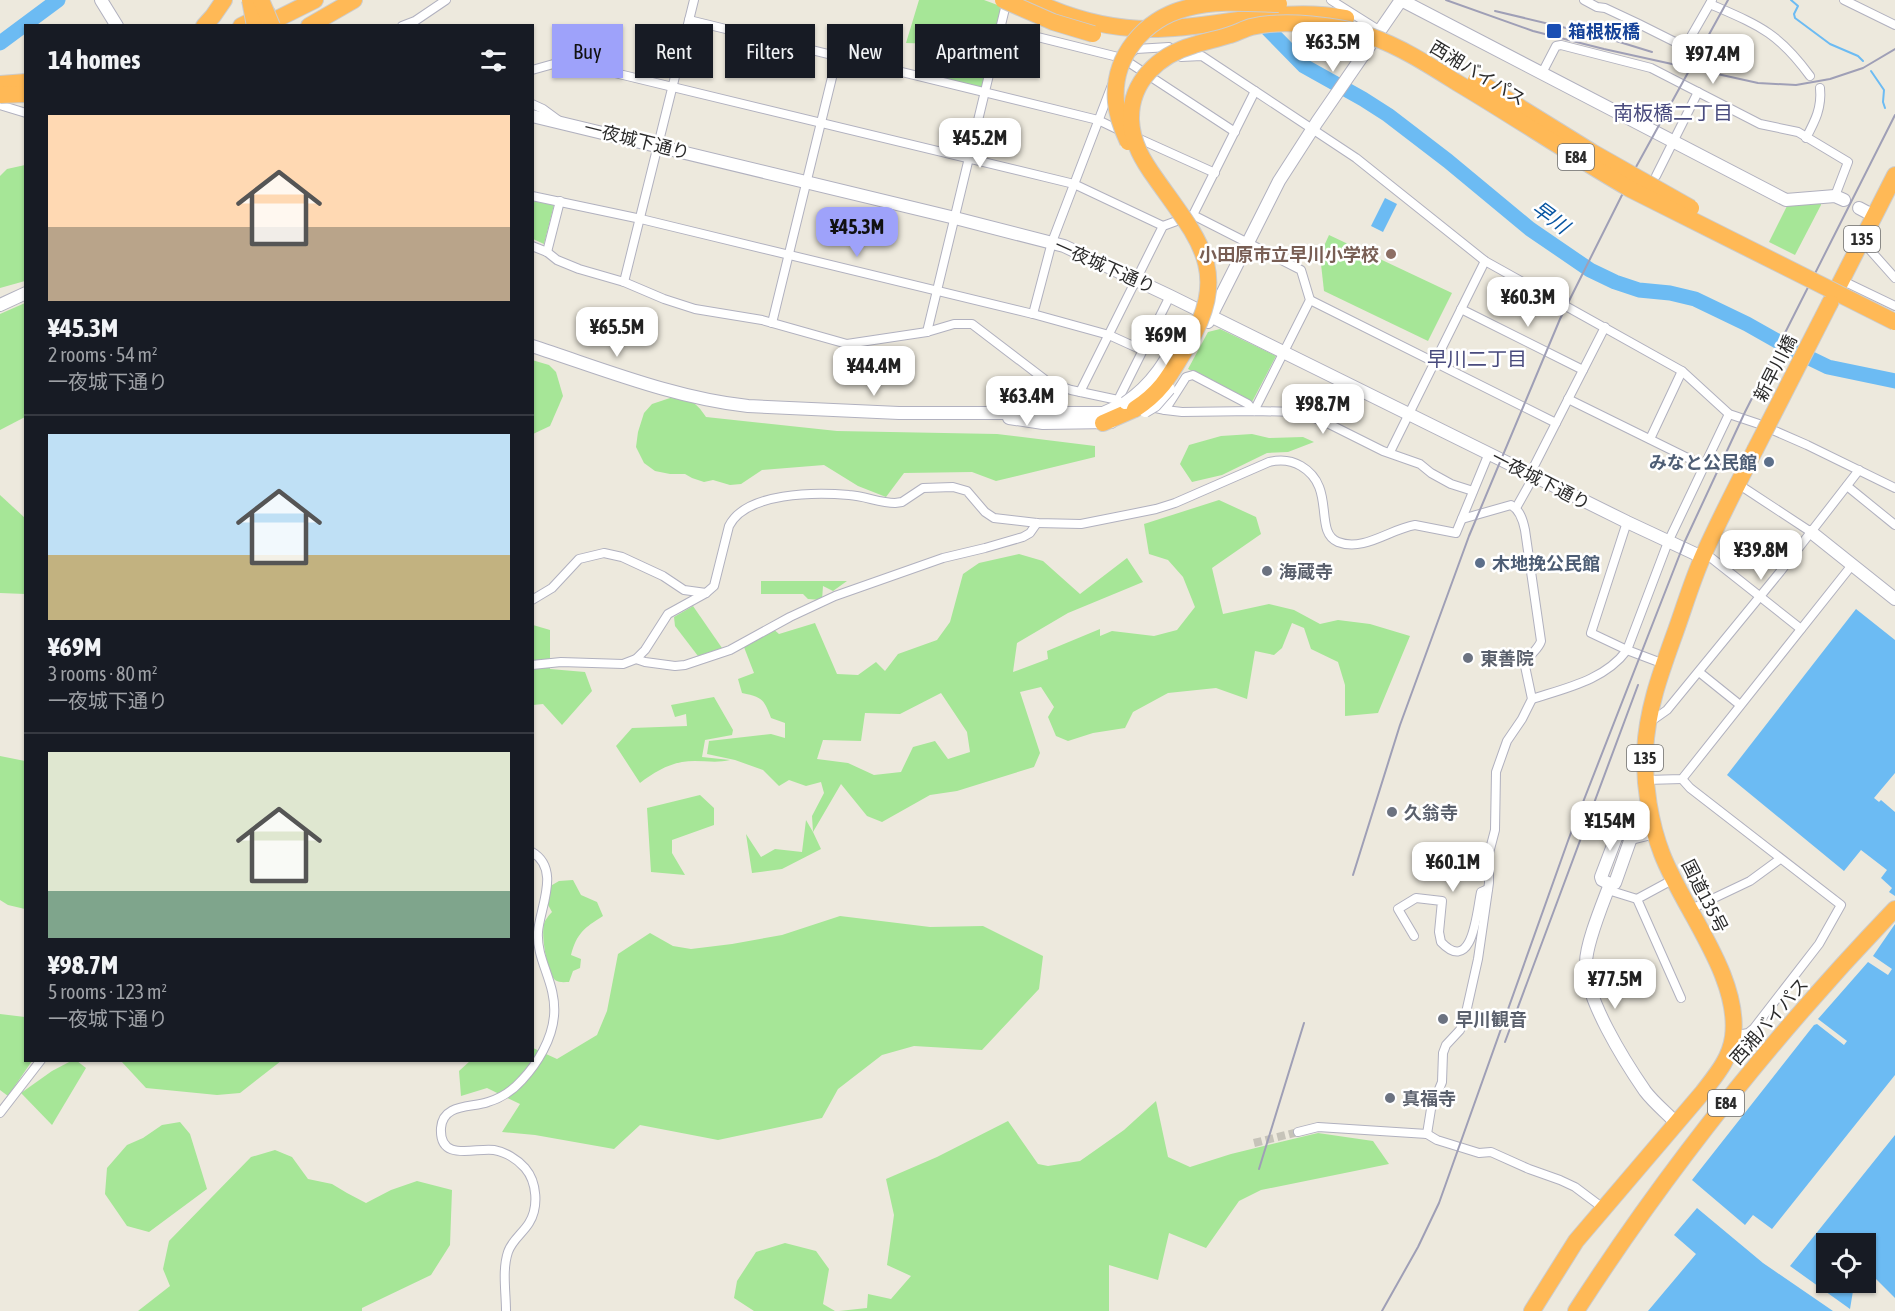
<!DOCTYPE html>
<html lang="en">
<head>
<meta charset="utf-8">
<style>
	:root { --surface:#171b24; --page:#242831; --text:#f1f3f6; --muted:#9ea1a6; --line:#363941; --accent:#9ea2fa }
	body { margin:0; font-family:"Asap Condensed","Noto Sans JP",sans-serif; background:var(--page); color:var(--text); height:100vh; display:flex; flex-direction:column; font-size:22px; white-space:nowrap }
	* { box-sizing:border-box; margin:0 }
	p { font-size:20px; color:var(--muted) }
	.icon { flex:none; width:33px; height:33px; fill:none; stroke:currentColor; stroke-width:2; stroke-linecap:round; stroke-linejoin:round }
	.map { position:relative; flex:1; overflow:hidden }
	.sheet { position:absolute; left:24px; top:24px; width:510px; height:1038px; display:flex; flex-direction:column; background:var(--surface); border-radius:0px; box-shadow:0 2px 4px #0004 }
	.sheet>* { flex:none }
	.hud { position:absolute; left:552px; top:24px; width:570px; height:54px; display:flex; gap:12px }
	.fabs { position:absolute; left:1816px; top:1233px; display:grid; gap:12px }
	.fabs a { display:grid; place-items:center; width:60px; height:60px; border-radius:0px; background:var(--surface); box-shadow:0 2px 4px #0004; font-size:30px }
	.price { position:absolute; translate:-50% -51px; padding:0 14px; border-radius:12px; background:#fff; color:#222; font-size:20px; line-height:39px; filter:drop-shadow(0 2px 3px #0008) }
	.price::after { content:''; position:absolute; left:50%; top:36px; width:18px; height:14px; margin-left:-9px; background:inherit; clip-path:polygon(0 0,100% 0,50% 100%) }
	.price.selected { background:var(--accent); color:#111 }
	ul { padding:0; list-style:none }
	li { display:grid; align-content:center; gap:12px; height:318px; padding:0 24px }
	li+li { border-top:2px solid var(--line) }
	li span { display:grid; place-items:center; height:186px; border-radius:0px; color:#555 }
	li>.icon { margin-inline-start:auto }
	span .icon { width:108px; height:108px; fill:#fffc; stroke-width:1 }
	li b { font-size:26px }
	h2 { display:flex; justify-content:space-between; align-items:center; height:72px; padding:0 24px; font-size:26px }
	.tag { padding:0 21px; border-radius:0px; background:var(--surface); box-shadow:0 2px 4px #0004; font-size:21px; line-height:54px }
	.tag.selected { background:var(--accent); color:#111 }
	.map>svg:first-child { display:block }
</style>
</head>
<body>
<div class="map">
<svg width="1895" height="1311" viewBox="0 0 1895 1311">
	<rect width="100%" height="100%" fill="#ede9dd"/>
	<!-- green -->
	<g fill="#a6e697" fill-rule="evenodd">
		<polygon points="919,0 984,0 1003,7 982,88 927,75 936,44 906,43"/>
		<polygon points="25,165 25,281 0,288 0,176 7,169"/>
		<polygon points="532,201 554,205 544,244 533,239"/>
		<polygon points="1821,201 1821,205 1795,255 1769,242 1787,206"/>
		<polygon points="1329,235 1452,293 1428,341 1324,291 1320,255"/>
		<polygon points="25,303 25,417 0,430 0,314"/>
		<polygon points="1220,329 1276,356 1252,402 1188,369 1208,332"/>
		<polygon points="532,360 549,365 556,372 563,396 550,426 533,434"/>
		<path d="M670,398C690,400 695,400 706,417L837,431L997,434L1095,446V457L996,481L972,472L904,473L886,497L858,486L824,465L762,470L741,484L730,485L713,480L704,482L692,478L685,474H670L655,471L644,463L636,447L638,432L644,413L652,404Z"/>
		<polygon points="1252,434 1269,438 1303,437 1314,442 1288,452 1267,453 1222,475 1192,482 1180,464 1189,445 1221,436"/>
		<polygon points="0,495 25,518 25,594 0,593"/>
		<path d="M1219,500L1256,517L1261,534L1212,568L1223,614L1269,604L1294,610L1320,624L1338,620L1370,624L1410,636L1378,713L1345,716V685L1338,662L1311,649L1304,628L1292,623L1282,648L1274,655L1255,651L1247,699L1216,688L1168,693L1133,712L1125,728L1093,733L1068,741L1056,736L1048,717L1054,707L1041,687L1020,692L1040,753L1034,767L957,791L930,795L882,822L867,816L841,784L813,832L821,849L782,869L752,873L746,834L761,857L775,849L802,852L806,820L813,832L812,816L824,793L821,782L806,786L789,780L779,786L763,770L735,760L707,754L709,741L771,734L785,738V723L771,718C764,699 762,697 742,693L738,679L754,673L742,642L771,627L779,634L815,623L837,674L858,675L876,662L885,671L898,654L937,640L950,622L963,574L979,563L1019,554L1043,561L1080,594L1127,558L1143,582L1068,613L1017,643L1013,672L1048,659L1047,651L1100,629V636L1112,631L1154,636L1177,630L1195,607L1183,577L1168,560L1149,554L1144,524ZM941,693L967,732L970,752L948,759L935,741L913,747L901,772L874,775L848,763L817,759L823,740L861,741L865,713L900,714Z"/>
		<polygon points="761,581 847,581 833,591 823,586 822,600 808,599 803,594 761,594"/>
		<polygon points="693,606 722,648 698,656 675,626 674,617"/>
		<polygon points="533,625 550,630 550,669 585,672 592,691 562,725 543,704 533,705"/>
		<path d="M714,697L733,730L732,735L705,740L702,757L730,760C714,764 698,759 682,762C666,765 653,773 640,783L616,746L632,728L687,726L686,714L675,717L671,705Z"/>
		<polygon points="0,756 25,761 25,909 8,905 0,900"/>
		<polygon points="700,795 714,808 714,825 672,840 672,853 685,875 651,872 647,808"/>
		<path d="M573,880L581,895L597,902L603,916C584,928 577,933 571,955L581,959L580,968L573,971L569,982C565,982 559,983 555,980C547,973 541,935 544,924C545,920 549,915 552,912L547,903V888L559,881Z"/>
		<polygon points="840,916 930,927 983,926 1043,956 1039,989 982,1050 914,1046 882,1055 838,1089 822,1118 718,1140 640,1125 614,1149 535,1135 502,1132 520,1104 487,1088 461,1096 459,1071 470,1061 532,1060 533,1048 557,1059 597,1035 607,1011 618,954 650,933 673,946 691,949 732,944 782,935"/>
		<polygon points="0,1014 25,1017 26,1060 32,1061 8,1096 0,1090"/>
		<polygon points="71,1061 77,1061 86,1068 52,1125 21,1093 52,1071"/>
		<polygon points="121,1061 281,1061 240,1093 217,1095 146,1088"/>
		<polygon points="1156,1101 1168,1157 1190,1167 1231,1154 1318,1133 1373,1141 1389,1164 1261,1190 1239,1201 1206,1248 1169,1233 1158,1280 1109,1265 1109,1311 839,1311 867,1308 868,1294 891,1299 911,1276 887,1265 894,1215 886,1179 937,1157 1008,1121 1038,1164 1048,1166 1080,1161 1124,1130"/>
		<polygon points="180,1122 190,1134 207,1189 149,1232 127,1226 105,1194 107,1168 127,1145 143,1138 162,1125"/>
		<polygon points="275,1150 292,1157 308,1179 332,1184 347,1193 366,1203 391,1190 417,1181 452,1190 450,1245 431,1275 362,1308 362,1311 138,1311 170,1286 163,1269 169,1241 251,1157"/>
		<polygon points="785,1243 816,1251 829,1269 823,1304 835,1311 754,1311 734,1298 737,1281 756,1252"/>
	</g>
	<!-- water -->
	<g fill="#6cbbf3">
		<polygon points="1385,198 1397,204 1383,232 1371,226"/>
		<polygon points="1856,609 1895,640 1895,773 1874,798 1879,802 1881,800 1895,812 1895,896 1889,892 1892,888 1881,878 1887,870 1861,850 1844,871 1727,775"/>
		<polygon points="1895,924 1895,1075 1772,1229 1753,1215 1745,1225 1692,1180 1814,1025 1817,1024 1844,1045 1847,1041 1818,1019 1868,962 1888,975 1892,969 1873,956"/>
		<polygon points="1895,1135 1895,1298 1876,1279 1866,1279 1866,1244 1827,1244 1827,1282 1861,1283 1853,1291 1850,1309 1790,1266"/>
		<polygon points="1697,1208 1763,1263 1833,1311 1648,1311 1696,1254 1674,1235"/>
	</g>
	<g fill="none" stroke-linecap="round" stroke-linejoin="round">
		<!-- stream -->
		<g stroke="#6cbbf3" stroke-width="2">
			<polyline points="1791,0 1798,6 1794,14 1795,18 1830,44 1858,56 1863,61"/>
			<polyline points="1871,71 1884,90 1883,102 1885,108"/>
		</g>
		<!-- river -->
		<g stroke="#6cbbf3" stroke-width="15">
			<polyline points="1256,17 1304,66 1363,99 1388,115 1448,161 1530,229 1590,270 1615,282 1639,290 1670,293 1695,299 1747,324 1795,351 1828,367 1895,381"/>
			<polyline points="0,43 58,0"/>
		</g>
		<!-- street-tunnel -->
		<polyline stroke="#c6c3b9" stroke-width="8" stroke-dasharray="8 4" stroke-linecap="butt" points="1254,1143 1298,1132"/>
		<defs>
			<g id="street">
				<polyline points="1331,0 1380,31"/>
				<polyline points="1584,0 1597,7 1605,8 1637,23 1685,47 1712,0"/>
				<polyline points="1844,0 1895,25"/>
				<path d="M1710,4C1758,25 1778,32 1810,76"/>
				<polyline points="689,20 1098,120 1121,131"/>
				<polyline points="402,26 415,21 446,0"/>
				<polyline points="1001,28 1122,58 1235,132"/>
				<polyline points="1685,47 1701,57"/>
				<polyline points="1132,52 1136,49 1169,47 1181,57 1202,56 1356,158 1485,261 1682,371 1729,414 1759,424 1807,445 1895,488"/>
				<polyline points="532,70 557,63 586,66 1074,184 1163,226"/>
				<polyline points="1542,73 1556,46 1561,45 1651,68 1760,124 1798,132 1848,162 1835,196"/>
				<polyline points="532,104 543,109 558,120"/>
				<polyline points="0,105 26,113"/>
				<polyline points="1133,136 1215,173"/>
				<path d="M1806,138C1815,121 1822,108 1820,88"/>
				<polyline points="1656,176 1698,92"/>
				<polyline points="532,196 641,219 1033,314 1109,335 1142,350"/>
				<polyline points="1193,215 1255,91"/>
				<polyline points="1862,241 1895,278"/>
				<polyline points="532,246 547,252 557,260 579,269 624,282 664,299 695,309 762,320 847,344 927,332 954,324 972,324 1048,382 1071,390 1118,400 1170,296"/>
				<polyline points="547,252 560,201"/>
				<polyline points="1841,280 1895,306"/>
				<polyline points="624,282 694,0"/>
				<polyline points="1310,300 1556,423"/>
				<polyline points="1461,309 1583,370"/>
				<polyline points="1033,314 1052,242 1112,85"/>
				<polyline points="772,323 837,57"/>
				<polyline points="927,332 1007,0"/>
				<polyline points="1080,392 1163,226 1193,215 1301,270 1310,300 1254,411 1248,404 1193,375 1186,377 1165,410 1151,407"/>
				<polyline points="1568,399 1704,466"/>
				<polyline points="1165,410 1182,412 1254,411 1298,412 1325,422 1383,451 1420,464 1431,473 1451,484 1473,491"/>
				<polyline points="1650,439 1682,371"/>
				<polyline points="1390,452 1485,261"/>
				<polyline points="1530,474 1605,327"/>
				<polyline points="1738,484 1811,532"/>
				<polyline points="1847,486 1895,525"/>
				<polyline points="1516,508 1534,476"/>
				<polyline points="1627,522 1591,633 1627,650 1664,664"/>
				<polyline points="1705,553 1801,629"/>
				<polyline points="532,600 552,588 579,559 604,553 622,557 663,576 684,590 706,593"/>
				<polyline points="636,659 645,662 675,666 685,665 730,650 790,617 835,596 943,558 985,548 1023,537 1030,533 1037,523"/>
				<path d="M532,665L561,662L623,664L636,659L645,650L668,614L706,593L714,586L729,526C746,492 816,492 849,495C865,496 880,503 895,503L902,502L923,488L953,487L967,491L985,512L994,518L1037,523L1081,524L1156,509L1175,503L1269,462C1281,459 1291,460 1301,466C1337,487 1313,532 1338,542C1364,552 1390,529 1415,525L1456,533L1489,453"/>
				<polyline points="1699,672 1740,705"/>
				<path d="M1532,699C1566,688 1605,680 1627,650L1668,542L1729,414"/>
				<polyline points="1650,722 1667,710 1780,572 1859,470"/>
				<polyline points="1682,779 1690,788 1841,905 1819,944 1754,1028 1748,1033 1733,1036"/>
				<polyline points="1646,780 1682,779 1852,565"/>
				<polyline points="1674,879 1637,899 1681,998"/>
				<polyline points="1608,890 1637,899"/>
				<polyline points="1689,910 1750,881 1780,859"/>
				<path d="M1414,936L1398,909L1416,898L1442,901L1439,932L1441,942C1473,976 1477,910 1481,892L1488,889"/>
				<polyline points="0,1113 41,1060"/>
				<polyline points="1298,1132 1318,1127 1427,1134 1437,1140 1479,1153 1491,1152 1529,1169 1560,1180 1575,1187 1603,1208"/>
				<path d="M1427,1134L1431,1109L1442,1082L1443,1053L1446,1045L1460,1030L1465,1017L1478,959L1489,883V853L1495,830L1496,772L1507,741L1522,719L1532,699L1525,666C1526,656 1538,651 1541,641L1525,530C1523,520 1520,510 1511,505L1462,519"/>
				<path d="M506,1311C506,1292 502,1270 508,1252C512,1240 523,1233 529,1223C539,1207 537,1182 525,1168C517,1159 505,1152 494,1150C476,1147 439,1163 441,1128C443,1103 472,1108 488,1102C501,1098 514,1089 522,1080C538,1063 552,1039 554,1016C557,983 536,961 538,932C540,907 561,869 532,852"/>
			</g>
			<g id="secondary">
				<polyline points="101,0 117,26"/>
				<polyline points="1401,0 1786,200 1835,196 1844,200"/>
				<polyline points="532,116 955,218 1064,246 1170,296 1627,522 1702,557"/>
				<polyline points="1859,208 1874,216"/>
				<polyline points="0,305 26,293"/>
				<polyline points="1208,322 1279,181 1317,122 1401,0"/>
				<path d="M532,346C603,369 674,398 748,406L899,413H1103L1125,403"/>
				<polyline points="1009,418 1043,423 1111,422"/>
				<polyline points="1811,532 1895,599"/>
				<path d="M1631,838L1615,883L1610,884C1603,903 1586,943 1586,963C1584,997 1625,1062 1645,1091C1654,1103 1667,1113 1677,1124"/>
				<polyline points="1610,884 1602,880 1601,877 1617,835 1619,833 1628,835 1631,838 1655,832"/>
			</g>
			<g id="highway">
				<path d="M1032,0C1069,18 1109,29 1151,29C1218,29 1277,5 1346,18"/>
				<polyline points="204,26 213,16 224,0"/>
				<polyline points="241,26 267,13"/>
				<polyline points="263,26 315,0"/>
				<polyline points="309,26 354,0"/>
				<polyline points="1830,303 1895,175"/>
				<polyline points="1103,423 1135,409"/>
				<path d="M1532,1311L1576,1241L1703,1092C1716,1075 1730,1059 1733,1037C1741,977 1683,909 1662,854C1650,823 1644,785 1645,751C1647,709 1661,672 1675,633C1684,608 1692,581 1703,556C1719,520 1737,485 1755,450"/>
				<path d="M1576,1311C1669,1167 1776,1033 1895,909"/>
			</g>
		</defs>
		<!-- street casing -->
		<use href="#street" stroke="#b1b1bf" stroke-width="10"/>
		<!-- secondary casing -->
		<use href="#secondary" stroke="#b1b1bf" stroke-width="14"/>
		<!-- highway casing -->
		<use href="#highway" stroke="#ccc" stroke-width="18"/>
		<!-- street -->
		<use href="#street" stroke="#fff" stroke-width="8"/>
		<!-- secondary -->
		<use href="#secondary" stroke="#fff" stroke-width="12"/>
		<!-- highway -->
		<use href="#highway" stroke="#ffb956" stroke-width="16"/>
		<!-- rail -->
		<g stroke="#9f9fb6" stroke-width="2">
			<polyline points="1446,0 1533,31 1604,49 1758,83 1796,85 1830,79 1863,68 1895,49"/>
			<polyline points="1495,11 1600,36 1652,52"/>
			<polyline points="1353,875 1400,725 1469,536 1560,319 1636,167 1728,0"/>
			<polyline points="1505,1042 1638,685"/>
			<polyline points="1259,1169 1304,1023"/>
			<polyline points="1382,1311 1418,1247 1439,1203 1569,838 1685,541 1745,412 1895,115"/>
		</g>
		<defs>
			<g id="secondary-bridge">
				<path d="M1125,403C1155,383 1168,357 1185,326"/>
				<polyline points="1145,411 1155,405 1169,389"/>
			</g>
			<g id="highway-bridge">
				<polyline points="250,0 255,26"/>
				<polyline points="261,0 272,26"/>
				<polyline points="1003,0 1053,22 1093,34"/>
				<polyline points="1476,80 1592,152 1691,208"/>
				<polyline points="0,84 26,82"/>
				<polyline points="0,95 26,94"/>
				<path d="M1128,142C1122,129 1117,116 1116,102C1112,57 1144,19 1187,8C1217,0 1249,3 1279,4"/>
				<path d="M1135,409C1163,391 1171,373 1188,345C1231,271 1199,240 1156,179C1143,161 1132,143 1131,120C1130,81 1159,55 1194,45C1206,41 1218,39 1230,35C1237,33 1244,29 1251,27C1283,19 1340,25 1370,36C1401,47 1429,65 1456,82C1515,117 1571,155 1630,189L1895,322"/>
				<polyline points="1755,450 1830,303"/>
			</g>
		</defs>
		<!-- secondary-bridge casing -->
		<use href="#secondary-bridge" stroke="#b1b1bf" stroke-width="14" stroke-linecap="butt"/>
		<!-- highway-bridge casing -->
		<use href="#highway-bridge" stroke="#ccc" stroke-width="18" stroke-linecap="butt"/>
		<!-- secondary-bridge -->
		<use href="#secondary-bridge" stroke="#fff" stroke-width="12"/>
		<!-- highway-bridge -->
		<use href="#highway-bridge" stroke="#ffb956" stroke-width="16"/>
	</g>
	<!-- markers -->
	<rect fill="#1a4fb4" stroke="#fff" stroke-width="2" x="1546" y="23" width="16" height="16" rx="3"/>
	<circle fill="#8d6e63" stroke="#fff" stroke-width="2" cx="1391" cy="254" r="6"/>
	<g fill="#5c6f8a" stroke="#fff" stroke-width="2">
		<circle cx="1769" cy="462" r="6"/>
		<circle cx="1480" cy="563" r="6"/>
	</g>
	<g fill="#6b7280" stroke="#fff" stroke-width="2">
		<circle cx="1267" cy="571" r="6"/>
		<circle cx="1468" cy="658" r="6"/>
		<circle cx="1392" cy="812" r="6"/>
		<circle cx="1443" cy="1019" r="6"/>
		<circle cx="1390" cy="1098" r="6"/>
	</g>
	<g text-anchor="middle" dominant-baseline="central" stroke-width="5" stroke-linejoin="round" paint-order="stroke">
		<!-- shield labels -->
		<g fill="#fff" stroke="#6b6b6b" stroke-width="1.5">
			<rect x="1558" y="144" width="36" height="26" rx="4.5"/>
			<rect x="1844" y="226" width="36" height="26" rx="4.5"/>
			<rect x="1627" y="745" width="36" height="26" rx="4.5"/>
			<rect x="1708" y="1090" width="36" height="26" rx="4.5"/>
		</g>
		<g font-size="16" font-weight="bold" fill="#2b2b2b">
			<text x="1576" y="157">E84</text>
			<text x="1862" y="239">135</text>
			<text x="1645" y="758">135</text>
			<text x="1726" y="1103">E84</text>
		</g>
		<!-- transit labels -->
		<g font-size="18" font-weight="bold" fill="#164399" stroke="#fff" text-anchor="start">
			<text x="1568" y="31">箱根板橋</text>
		</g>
		<!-- street labels -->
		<g font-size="18" fill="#2b2b2b" stroke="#fff">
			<text transform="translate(1478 73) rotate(31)">西湘バイパス</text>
			<text transform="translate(637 140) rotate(14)">一夜城下通り</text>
			<text transform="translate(1105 266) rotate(24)">一夜城下通り</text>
			<text transform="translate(1775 368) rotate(-63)">新早川橋</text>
			<text transform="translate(1541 480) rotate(27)">一夜城下通り</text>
			<text transform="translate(1705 896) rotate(63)">国道135号</text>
			<text transform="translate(1769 1021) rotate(-49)">西湘バイパス</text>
		</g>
		<!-- education labels -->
		<g font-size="18" font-weight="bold" fill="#785e54" stroke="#fff" text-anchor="end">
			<text x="1379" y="254">小田原市立早川小学校</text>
		</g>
		<!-- service labels -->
		<g font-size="18" font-weight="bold" fill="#4e5e75" stroke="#fff" text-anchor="end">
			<text x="1757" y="462">みなと公民館</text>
			<text x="1492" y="563" text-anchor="start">木地挽公民館</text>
		</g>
		<!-- worship labels -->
		<g font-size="18" font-weight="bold" fill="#5b616d" stroke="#fff" text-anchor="start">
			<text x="1279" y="571">海蔵寺</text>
			<text x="1480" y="658">東善院</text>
			<text x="1404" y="812">久翁寺</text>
			<text x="1455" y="1019">早川観音</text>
			<text x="1402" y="1098">真福寺</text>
		</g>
		<!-- neighbourhood labels -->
		<g font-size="20" fill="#494b7e" stroke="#fff">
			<text x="1673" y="112">南板橋二丁目</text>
			<text x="1477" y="358">早川二丁目</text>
		</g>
		<!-- water labels -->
		<g font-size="20" font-style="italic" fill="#0856a2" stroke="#fff">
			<text transform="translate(1551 217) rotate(36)">早川</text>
		</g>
	</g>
</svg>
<div class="fabs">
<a><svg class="icon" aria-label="locate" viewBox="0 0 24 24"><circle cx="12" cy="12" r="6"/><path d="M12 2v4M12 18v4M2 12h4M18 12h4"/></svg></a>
</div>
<b class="price" style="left:1333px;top:73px">¥63.5M</b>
<b class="price" style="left:1713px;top:85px">¥97.4M</b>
<b class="price" style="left:980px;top:169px">¥45.2M</b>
<b class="price selected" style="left:857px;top:258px">¥45.3M</b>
<b class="price" style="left:1528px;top:328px">¥60.3M</b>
<b class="price" style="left:617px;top:358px">¥65.5M</b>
<b class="price" style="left:1166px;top:366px">¥69M</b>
<b class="price" style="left:874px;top:397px">¥44.4M</b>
<b class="price" style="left:1027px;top:427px">¥63.4M</b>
<b class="price" style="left:1323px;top:435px">¥98.7M</b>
<b class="price" style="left:1761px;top:581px">¥39.8M</b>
<b class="price" style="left:1610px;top:852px">¥154M</b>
<b class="price" style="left:1453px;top:893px">¥60.1M</b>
<b class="price" style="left:1615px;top:1010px">¥77.5M</b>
<div class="hud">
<a class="tag selected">Buy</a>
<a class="tag">Rent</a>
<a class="tag">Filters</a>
<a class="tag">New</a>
<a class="tag">Apartment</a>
</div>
<section class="sheet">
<h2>14 homes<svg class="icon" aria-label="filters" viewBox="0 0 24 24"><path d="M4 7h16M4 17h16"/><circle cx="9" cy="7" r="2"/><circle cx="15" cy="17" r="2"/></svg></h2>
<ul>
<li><span style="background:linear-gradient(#ffd9b3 60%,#b9a48a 0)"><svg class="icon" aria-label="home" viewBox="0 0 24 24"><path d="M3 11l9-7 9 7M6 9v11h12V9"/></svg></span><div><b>¥45.3M</b><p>2 rooms · 54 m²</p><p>一夜城下通り</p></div></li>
<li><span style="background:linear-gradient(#bfe0f5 65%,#c2b280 0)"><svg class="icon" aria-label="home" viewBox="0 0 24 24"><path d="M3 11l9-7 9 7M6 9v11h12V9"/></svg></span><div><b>¥69M</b><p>3 rooms · 80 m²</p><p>一夜城下通り</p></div></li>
<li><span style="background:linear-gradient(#dfe7d0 75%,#7fa58c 0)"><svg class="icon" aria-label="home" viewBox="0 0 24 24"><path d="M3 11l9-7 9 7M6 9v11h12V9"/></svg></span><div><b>¥98.7M</b><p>5 rooms · 123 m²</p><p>一夜城下通り</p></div></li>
</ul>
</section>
</div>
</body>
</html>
